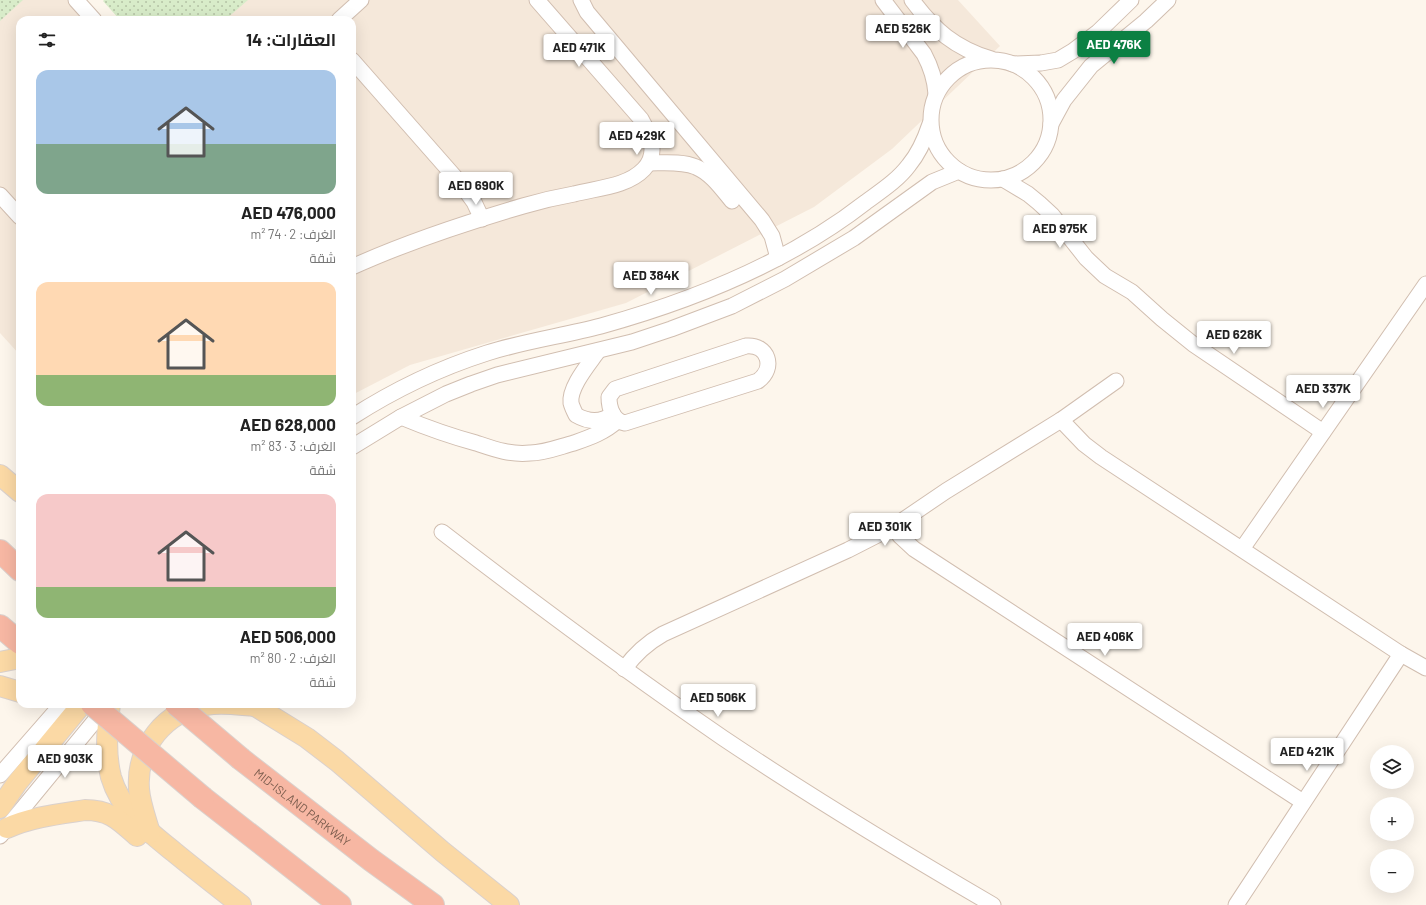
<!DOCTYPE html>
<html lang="ar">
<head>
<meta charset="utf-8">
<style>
	:root { --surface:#fff; --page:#f2f2f2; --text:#222; --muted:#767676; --accent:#0b8043 }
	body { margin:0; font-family:Barlow,Cairo,sans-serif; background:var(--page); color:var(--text); direction:rtl; height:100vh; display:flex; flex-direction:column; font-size:15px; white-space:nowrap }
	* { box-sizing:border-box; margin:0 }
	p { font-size:13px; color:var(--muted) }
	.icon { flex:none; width:22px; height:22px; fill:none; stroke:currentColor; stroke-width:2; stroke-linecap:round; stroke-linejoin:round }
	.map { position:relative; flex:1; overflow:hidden; direction:ltr }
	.details { position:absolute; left:16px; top:16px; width:340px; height:692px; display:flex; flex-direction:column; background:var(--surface); border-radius:12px; box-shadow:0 4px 16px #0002; direction:rtl }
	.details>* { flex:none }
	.buttons { position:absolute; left:1370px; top:745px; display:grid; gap:8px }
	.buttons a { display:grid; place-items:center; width:44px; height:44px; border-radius:50%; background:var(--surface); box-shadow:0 4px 16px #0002; font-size:20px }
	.price { position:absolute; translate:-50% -34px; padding:0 9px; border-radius:4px; background:#fff; color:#222; font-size:13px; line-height:26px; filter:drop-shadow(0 1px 2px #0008) }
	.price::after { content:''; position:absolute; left:50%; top:24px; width:12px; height:9px; margin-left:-6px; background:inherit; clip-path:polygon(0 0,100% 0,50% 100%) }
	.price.on { background:var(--accent); color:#fff }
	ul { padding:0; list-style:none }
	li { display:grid; align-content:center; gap:8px; height:212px; padding:0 20px }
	li span { display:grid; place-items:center; height:124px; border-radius:12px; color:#555 }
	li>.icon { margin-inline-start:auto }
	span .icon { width:72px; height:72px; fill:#fffc; stroke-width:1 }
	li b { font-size:17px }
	h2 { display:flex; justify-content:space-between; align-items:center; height:48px; padding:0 20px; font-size:17px }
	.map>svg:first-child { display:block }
</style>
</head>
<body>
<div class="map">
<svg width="1426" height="905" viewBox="0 0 1426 905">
	<defs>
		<pattern id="green-dots" width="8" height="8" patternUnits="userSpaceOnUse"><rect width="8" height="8" fill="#d8ecc9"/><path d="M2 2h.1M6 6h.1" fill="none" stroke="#b4c2a5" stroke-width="1.8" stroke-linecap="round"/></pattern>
	</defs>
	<rect width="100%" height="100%" fill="#fdf6ec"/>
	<!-- residential -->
	<g fill="#f5e8da">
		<polygon points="0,0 83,0 102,20 20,20 20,355 0,333"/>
		<polygon points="229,0 958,0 1000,46 892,149 814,207 626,303 410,365 352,395 352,20 207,20"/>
	</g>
	<!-- green -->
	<g fill="url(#green-dots)">
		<polygon points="0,0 23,0 0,21"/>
		<polygon points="104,0 248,0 225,20 120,20 103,1"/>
	</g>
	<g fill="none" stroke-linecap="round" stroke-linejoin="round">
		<defs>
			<g id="minor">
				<polyline points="76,0 94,20"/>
				<polyline points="581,0 587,12 762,220 772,236 778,258"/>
				<path d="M883,0L924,54C931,67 935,79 936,94"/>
				<path d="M912,0C934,30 955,48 991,59"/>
				<polyline points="339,20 361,0"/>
				<circle cx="991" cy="120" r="60"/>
				<polyline points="352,60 461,184 474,202 482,219"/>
				<polyline points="1013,64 1041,63 1058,60 1073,51 1098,32 1131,0"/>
				<polyline points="1051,124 1064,100 1091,66 1146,21 1168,0"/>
				<path d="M649,163C663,163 682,161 696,167C711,173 722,189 732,201"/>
				<polyline points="1003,179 1028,194 1039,203 1052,215 1086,258 1105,276 1132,292 1162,319 1193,344 1323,432"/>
				<polyline points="0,195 20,217"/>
				<path d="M352,267C407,242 465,223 523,206C540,201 557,197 574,194C596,188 627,187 644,169C659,153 650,135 641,119L537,0"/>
				<path d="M746,346C768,344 776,368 758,381L625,423C613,421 609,408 609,397L615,389Z"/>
				<path d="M598,351C589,364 569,387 571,403C572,407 574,411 576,415C588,422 601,423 613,414"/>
				<path d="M352,417C394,390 440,368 487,353C525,341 563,336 601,326C695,300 789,262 866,202C881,191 898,180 909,165C919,153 925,139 930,124"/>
				<path d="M401,417C425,427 450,436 476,443C494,449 510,455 530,453C545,453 559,447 574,443C591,437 605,432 617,421"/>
				<polyline points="1061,420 1084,444 1101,457 1401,654 1426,668"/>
				<polyline points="352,447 401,417 446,394 471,384 497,375 632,342 671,329 732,306 785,279 854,238 932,182 959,171"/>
				<polyline points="893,527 900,536 914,549 1303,802"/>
				<path d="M442,532C534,603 627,672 723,738C811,797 902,852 993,905"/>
				<polyline points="1242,549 1426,284"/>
				<path d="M624,669C635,654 647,643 663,634L848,550L893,527L946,491L1061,420L1116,381"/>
				<polyline points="0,775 62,704"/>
				<polyline points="0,836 107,706"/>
				<polyline points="1236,905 1401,654"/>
			</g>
			<g id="major">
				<polyline points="0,475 20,492"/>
				<polyline points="0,662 20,658"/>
				<polyline points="0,686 20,692"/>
				<path d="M110,704C107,728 105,753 111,777C121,811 148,831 174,852C196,870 219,888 241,905"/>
				<polyline points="252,704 307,738 337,761 443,852 509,905"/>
				<polyline points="0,808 17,783 82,704"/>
				<path d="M7,828C31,817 59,814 85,810C110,810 119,820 137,836"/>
				<path d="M150,833C146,819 140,803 139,789C136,747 165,711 206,705C222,702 239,705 255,706"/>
			</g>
			<g id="highway">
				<polyline points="0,551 20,570"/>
				<polyline points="0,626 20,643"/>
				<path id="s1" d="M241,759L371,860L433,905"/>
				<polyline points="203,798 340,905"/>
			</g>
		</defs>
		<!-- minor casing -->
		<use href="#minor" stroke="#d1beb0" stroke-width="17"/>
		<!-- major casing -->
		<use href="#major" stroke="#dad1cd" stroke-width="22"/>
		<!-- highway casing -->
		<use href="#highway" stroke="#dad1cd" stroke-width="24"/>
		<!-- minor -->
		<use href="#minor" stroke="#fff" stroke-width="15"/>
		<!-- major -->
		<use href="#major" stroke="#fbd9a5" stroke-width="20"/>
		<!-- highway -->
		<use href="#highway" stroke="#f7b7a3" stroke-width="22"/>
		<defs>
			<g id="highway-bridge">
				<polyline points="92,704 203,798"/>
				<polyline points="176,704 241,759"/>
			</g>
		</defs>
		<!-- highway-bridge casing -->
		<use href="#highway-bridge" stroke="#dad1cd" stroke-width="24" stroke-linecap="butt"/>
		<!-- highway-bridge -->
		<use href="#highway-bridge" stroke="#f7b7a3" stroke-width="22"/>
	</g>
	<g text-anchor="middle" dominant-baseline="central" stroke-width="4" stroke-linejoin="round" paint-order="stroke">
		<!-- street labels -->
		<g font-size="12" fill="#7a5c4d" stroke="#fffaf3">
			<text stroke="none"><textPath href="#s1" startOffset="78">MID-ISLAND PARKWAY</textPath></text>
		</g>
	</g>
</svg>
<div class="buttons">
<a><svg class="icon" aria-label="layers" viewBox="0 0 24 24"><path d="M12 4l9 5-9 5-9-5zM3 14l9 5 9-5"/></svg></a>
<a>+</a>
<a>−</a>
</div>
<b class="price" style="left:903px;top:49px">AED 526K</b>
<b class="price on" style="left:1114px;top:65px">AED 476K</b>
<b class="price" style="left:579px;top:68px">AED 471K</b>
<b class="price" style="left:637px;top:156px">AED 429K</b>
<b class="price" style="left:476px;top:206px">AED 690K</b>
<b class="price" style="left:1060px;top:249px">AED 975K</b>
<b class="price" style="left:651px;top:296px">AED 384K</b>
<b class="price" style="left:1234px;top:355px">AED 628K</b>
<b class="price" style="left:1323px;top:409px">AED 337K</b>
<b class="price" style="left:885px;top:547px">AED 301K</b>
<b class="price" style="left:1105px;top:657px">AED 406K</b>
<b class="price" style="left:718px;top:718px">AED 506K</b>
<b class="price" style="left:1307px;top:772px">AED 421K</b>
<b class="price" style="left:65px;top:779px">AED 903K</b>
<section class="details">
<h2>العقارات: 14<svg class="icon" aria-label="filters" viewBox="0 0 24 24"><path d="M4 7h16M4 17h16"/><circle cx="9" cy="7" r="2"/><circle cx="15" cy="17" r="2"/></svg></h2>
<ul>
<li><span style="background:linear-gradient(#a9c7e8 60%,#7fa58c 0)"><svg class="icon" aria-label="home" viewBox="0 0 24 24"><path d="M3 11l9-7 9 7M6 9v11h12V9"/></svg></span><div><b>AED 476,000</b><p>الغرف: 2 · 74 m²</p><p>شقة</p></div></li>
<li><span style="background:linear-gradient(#ffd9b3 75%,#8fb573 0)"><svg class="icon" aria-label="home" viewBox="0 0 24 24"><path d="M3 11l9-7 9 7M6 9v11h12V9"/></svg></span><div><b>AED 628,000</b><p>الغرف: 3 · 83 m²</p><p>شقة</p></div></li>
<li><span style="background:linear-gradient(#f6c9c9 75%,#8fb573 0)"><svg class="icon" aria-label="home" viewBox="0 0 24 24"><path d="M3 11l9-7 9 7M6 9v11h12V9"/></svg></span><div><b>AED 506,000</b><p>الغرف: 2 · 80 m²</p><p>شقة</p></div></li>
</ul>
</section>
</div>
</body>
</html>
